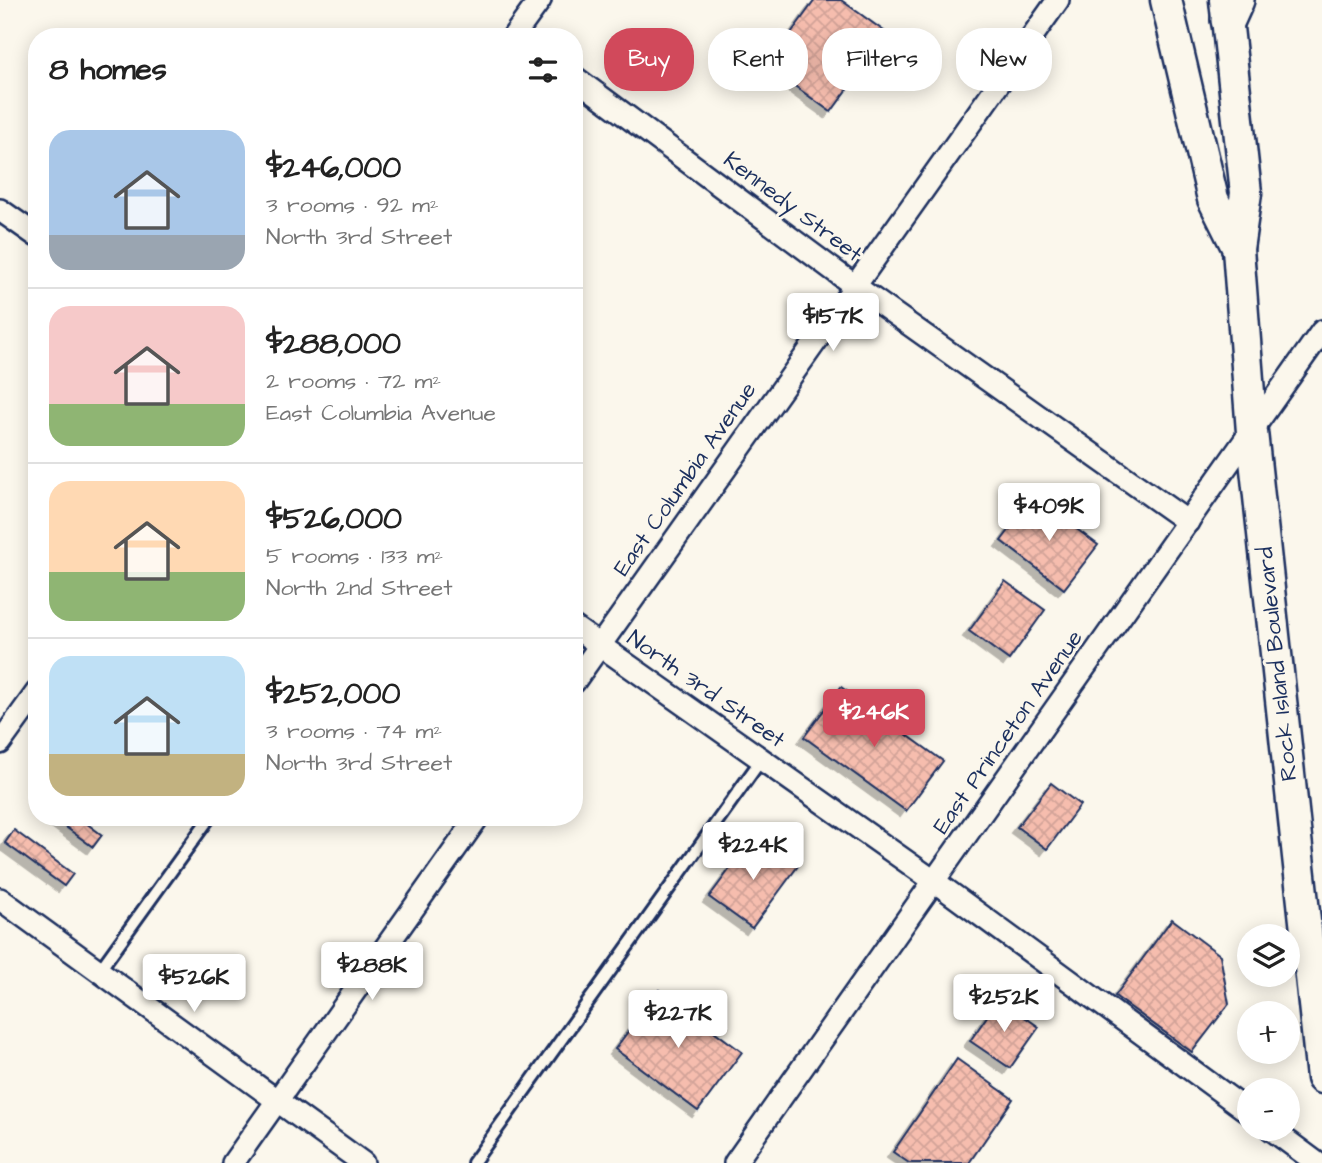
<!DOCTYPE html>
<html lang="en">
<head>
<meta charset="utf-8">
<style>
	:root { --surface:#fff; --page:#f6f6f6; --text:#222; --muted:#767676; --line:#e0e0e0; --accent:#d1495b }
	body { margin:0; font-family:"Architects Daughter",sans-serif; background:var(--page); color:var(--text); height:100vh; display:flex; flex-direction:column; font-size:26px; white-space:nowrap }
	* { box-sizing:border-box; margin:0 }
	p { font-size:23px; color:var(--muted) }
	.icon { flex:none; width:38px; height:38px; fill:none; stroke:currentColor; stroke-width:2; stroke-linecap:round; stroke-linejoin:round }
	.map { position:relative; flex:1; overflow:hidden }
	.sheet { position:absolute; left:28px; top:28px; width:555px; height:798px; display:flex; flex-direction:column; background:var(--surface); border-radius:28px; box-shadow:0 4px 18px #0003 }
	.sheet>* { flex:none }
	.guide { position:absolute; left:604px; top:28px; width:612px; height:63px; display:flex; gap:14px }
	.tools { position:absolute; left:1237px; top:924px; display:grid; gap:14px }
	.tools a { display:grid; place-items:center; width:63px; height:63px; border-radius:50%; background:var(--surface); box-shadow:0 4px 18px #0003; font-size:35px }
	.price { position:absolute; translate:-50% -60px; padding:0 16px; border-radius:7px; background:#fff; color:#222; font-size:23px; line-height:46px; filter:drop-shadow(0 2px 4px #0008) }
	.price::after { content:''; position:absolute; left:50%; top:42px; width:21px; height:16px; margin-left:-10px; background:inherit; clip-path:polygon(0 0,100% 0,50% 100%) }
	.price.on { background:var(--accent); color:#fff }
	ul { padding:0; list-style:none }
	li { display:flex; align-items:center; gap:21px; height:175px; padding:0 21px }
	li+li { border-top:2px solid var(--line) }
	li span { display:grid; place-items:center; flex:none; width:196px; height:140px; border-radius:21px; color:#555 }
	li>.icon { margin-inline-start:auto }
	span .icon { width:84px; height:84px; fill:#fffc; stroke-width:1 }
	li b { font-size:30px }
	h2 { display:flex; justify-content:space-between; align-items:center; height:84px; padding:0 21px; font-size:30px }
	.pill { padding:0 24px; border-radius:28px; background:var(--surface); box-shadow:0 4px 18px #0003; font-size:24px; line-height:63px }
	.pill.on { background:var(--accent); color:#fff }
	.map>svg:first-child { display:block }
</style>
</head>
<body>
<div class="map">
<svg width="1322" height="1163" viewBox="0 0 1322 1163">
	<defs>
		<pattern id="building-cross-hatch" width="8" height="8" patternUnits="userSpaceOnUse" patternTransform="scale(1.75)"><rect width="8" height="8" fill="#f6bdae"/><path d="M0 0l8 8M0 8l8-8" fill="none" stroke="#d2a398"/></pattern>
		<filter id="shadow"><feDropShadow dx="-6" dy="6" stdDeviation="0" flood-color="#0004"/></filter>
	</defs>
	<rect width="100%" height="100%" fill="#fbf7ec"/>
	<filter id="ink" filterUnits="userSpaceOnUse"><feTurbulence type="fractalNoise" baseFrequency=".0143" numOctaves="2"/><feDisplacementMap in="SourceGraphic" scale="14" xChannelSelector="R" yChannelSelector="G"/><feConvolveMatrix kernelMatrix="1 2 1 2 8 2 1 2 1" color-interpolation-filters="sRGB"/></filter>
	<g filter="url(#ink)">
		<!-- building -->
		<g fill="url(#building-cross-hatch)" stroke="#1b2f5e" stroke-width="2" filter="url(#shadow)">
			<polygon points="815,0 841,0 888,34 831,112 767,66"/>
			<polygon points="1034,497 1098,545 1064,589 1001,541"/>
			<polygon points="1005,581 1045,610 1009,660 969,631"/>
			<polygon points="841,687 943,761 906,811 804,737"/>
			<polygon points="1051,783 1080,805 1047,849 1017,827"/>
			<polygon points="52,817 78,817 102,835 93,847"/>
			<polygon points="14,830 73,874 64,886 5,843"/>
			<polygon points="755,835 798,866 752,928 709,897"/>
			<polygon points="1172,919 1220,955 1229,1004 1192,1052 1115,996"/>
			<polygon points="659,990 742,1052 698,1111 615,1049"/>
			<polygon points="999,999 1039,1027 1010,1068 970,1041"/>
			<polygon points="957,1059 1013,1099 969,1163 909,1163 893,1152"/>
		</g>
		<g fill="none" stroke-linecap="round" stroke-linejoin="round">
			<defs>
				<g id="service">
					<polyline points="99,971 210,817"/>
					<polyline points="473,1163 761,760"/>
				</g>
				<g id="minor">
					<polyline points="513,37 540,0"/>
					<polyline points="574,77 855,286 1188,522"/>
					<polyline points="0,210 37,236"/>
					<polyline points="574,627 934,881 1250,1113"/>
					<polyline points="574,682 1058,0"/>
					<polyline points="0,743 37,692"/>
					<polyline points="0,899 363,1163"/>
					<polyline points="1271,1129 1317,1163"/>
					<polyline points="233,1163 478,817"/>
					<polyline points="735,1163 1322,331"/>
				</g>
				<g id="secondary">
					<polyline points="1166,0 1213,199 1238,249"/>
					<polyline points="1225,0 1246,193 1238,249 1252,432 1322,1078"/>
				</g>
				<polyline id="primary" points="1228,20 1237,0"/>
			</defs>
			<!-- service casing -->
			<use href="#service" stroke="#1b2f5e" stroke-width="16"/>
			<!-- minor casing -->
			<use href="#minor" stroke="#1b2f5e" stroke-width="26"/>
			<!-- secondary casing -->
			<use href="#secondary" stroke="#1b2f5e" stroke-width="35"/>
			<!-- primary casing -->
			<use href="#primary" stroke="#1b2f5e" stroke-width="38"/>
			<!-- service -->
			<use href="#service" stroke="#fbf7ec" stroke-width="10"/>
			<!-- minor -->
			<use href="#minor" stroke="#fbf7ec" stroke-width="21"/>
			<!-- secondary -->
			<use href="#secondary" stroke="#fbf7ec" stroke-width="30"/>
			<!-- primary -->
			<use href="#primary" stroke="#fbf7ec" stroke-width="33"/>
		</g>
	</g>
	<g text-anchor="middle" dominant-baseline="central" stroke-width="6" stroke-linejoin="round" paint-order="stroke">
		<!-- street labels -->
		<g font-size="23" fill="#1b2f5e" stroke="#fbf7ec">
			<text transform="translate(793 207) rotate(37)">Kennedy Street</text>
			<text transform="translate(685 479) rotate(-55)">East Columbia Avenue</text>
			<text transform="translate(1277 664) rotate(-96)">Rock Island Boulevard</text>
			<text transform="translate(706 689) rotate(35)">North 3rd Street</text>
			<text transform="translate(1008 732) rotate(-55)">East Princeton Avenue</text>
		</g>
	</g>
</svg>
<div class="tools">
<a><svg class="icon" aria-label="layers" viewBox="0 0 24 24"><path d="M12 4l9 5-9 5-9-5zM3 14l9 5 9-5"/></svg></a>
<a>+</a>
<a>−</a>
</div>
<b class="price" style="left:833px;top:353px">$157K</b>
<b class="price" style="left:1049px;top:543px">$409K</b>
<b class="price on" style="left:874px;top:749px">$246K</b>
<b class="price" style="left:753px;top:882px">$224K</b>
<b class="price" style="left:372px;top:1002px">$288K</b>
<b class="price" style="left:194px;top:1014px">$526K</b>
<b class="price" style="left:1004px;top:1034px">$252K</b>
<b class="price" style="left:678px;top:1050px">$227K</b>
<div class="guide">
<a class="pill on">Buy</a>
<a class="pill">Rent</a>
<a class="pill">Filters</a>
<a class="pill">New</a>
</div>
<section class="sheet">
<h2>8 homes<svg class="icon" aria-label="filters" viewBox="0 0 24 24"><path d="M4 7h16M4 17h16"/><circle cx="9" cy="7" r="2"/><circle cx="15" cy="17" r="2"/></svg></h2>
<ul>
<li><span style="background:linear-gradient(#a9c7e8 75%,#9aa5b1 0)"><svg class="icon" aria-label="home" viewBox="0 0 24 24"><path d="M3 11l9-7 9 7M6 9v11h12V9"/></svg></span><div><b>$246,000</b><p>3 rooms · 92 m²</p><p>North 3rd Street</p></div></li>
<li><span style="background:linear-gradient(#f6c9c9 70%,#8fb573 0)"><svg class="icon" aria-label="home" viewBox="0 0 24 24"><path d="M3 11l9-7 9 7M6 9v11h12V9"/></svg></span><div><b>$288,000</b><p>2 rooms · 72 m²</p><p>East Columbia Avenue</p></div></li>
<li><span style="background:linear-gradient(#ffd9b3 65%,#8fb573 0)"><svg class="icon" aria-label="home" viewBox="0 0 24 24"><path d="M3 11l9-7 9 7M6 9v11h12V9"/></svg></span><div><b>$526,000</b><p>5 rooms · 133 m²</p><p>North 2nd Street</p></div></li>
<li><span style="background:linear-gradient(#bfe0f5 70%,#c2b280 0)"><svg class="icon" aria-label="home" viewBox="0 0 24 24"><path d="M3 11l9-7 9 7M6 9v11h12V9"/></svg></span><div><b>$252,000</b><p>3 rooms · 74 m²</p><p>North 3rd Street</p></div></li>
</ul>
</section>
</div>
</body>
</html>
